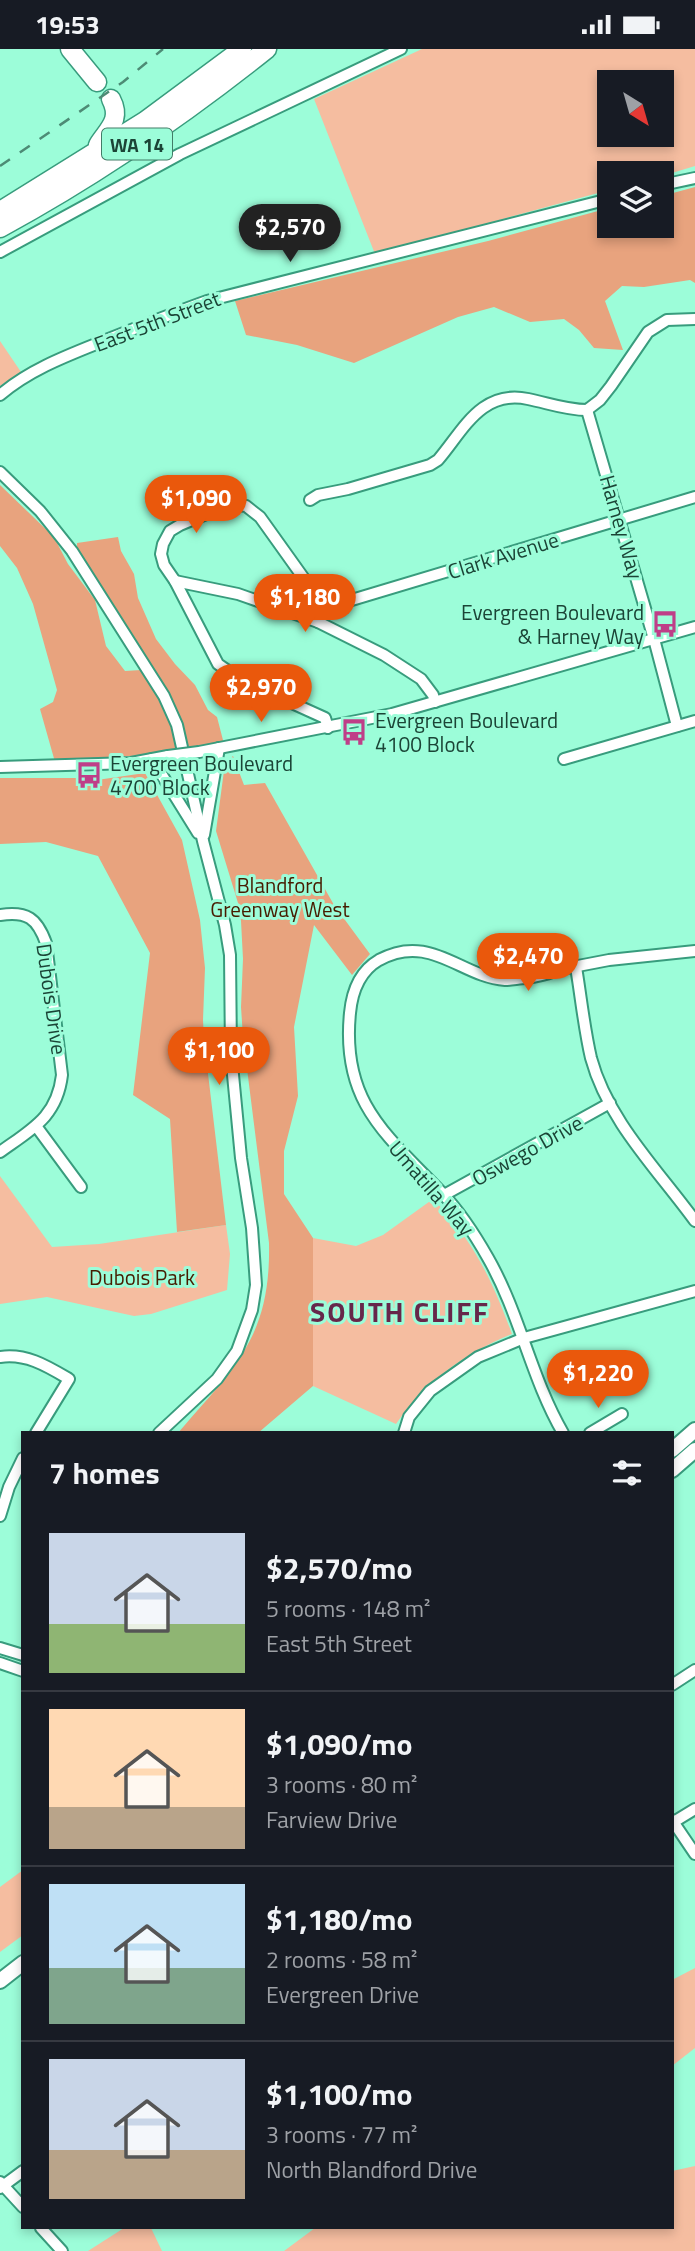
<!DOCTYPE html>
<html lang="en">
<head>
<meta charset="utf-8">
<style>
	:root { --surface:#171b24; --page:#20242c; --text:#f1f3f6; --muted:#9ea1a6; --line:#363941; --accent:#ea580c }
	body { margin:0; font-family:"Titillium Web",sans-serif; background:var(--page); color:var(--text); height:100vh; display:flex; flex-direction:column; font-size:26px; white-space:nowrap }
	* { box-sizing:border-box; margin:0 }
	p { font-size:23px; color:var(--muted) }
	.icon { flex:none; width:38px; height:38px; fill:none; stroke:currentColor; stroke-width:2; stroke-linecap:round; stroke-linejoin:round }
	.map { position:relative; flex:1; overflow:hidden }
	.panel { position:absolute; left:21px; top:1382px; width:653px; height:798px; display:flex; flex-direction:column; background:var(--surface); border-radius:0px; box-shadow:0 4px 10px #0003 }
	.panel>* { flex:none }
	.needle { width:46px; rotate:143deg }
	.tools { position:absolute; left:597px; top:21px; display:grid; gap:14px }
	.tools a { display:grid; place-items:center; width:77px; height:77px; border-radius:0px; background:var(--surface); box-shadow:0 4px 10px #0003; font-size:35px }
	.price { position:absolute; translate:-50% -60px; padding:0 16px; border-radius:24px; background:var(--accent); color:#fff; font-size:23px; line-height:46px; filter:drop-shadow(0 2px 4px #0008) }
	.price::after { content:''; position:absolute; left:50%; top:42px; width:21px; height:16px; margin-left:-10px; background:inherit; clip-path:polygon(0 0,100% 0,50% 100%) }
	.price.active { background:#222; color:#fff }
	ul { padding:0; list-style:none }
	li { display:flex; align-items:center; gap:21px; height:175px; padding:0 28px }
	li+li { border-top:2px solid var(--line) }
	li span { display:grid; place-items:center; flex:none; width:196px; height:140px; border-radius:0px; color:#555 }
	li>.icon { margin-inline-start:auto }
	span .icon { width:84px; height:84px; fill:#fffc; stroke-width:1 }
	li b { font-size:30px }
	h2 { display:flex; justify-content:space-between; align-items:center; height:84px; padding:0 28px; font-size:30px }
	.status { display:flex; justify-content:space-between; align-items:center; height:49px; padding:0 35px; background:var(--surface); direction:ltr }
	.status svg { height:19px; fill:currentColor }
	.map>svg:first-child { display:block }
</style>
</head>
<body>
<div class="status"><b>19:53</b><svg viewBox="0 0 49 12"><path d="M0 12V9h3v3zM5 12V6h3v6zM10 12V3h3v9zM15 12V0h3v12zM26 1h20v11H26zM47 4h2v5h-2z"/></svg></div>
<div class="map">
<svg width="695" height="2202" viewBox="0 0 695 2202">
	<rect width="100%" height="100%" fill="#9cfdd9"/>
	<!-- green -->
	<g fill="#f5bda0" fill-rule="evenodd">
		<path d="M422,0H695V117L662,127V124H609V141L375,205L314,50ZM609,33H662V86H609Z"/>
		<polygon points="0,292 21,323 0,337"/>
		<polygon points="0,1127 52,1198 99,1195 226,1176 230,1205 227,1241 151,1265 134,1267 47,1248 0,1255"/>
		<path d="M433,1150C474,1192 492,1231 512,1285C464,1305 426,1332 396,1375L313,1337V1189L356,1197L383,1186Z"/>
		<polygon points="23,1821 23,1886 0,1903 0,1838"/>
		<polygon points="695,1919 695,1999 672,2017 672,1931"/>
		<polygon points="695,2117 695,2202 284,2202 315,2179 672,2179 672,2122"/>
		<polygon points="124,2179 151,2179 162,2202 88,2202"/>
	</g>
	<!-- forest -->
	<g fill="#e8a37e">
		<polygon points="695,138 695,234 690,231 644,238 622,237 605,252 623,301 594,299 579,281 564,270 530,273 494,258 458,268 354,314 297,296 246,286 235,252 488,192 609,159 609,177 662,177 662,147"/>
		<polygon points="0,436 54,488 68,515 95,551 106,597 125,622 141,621 163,656 181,703 55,713 40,660 53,653 57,641 33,555 17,519 0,497"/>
		<polygon points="118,488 121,502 134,525 138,549 156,590 175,615 195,636 208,661 217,668 224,695 189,700 182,682 77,501 77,494"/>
		<path d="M233,707L244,736L265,734L334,856L370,905L352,926L314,876L294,978L298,1047L284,1102V1145L313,1189V1337L258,1384H178C235,1318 271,1288 269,1194L243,988L241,958L243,910L241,872L238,854L216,782L225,714Z"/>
		<polygon points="145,724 182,791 200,871 205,919 203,971 204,991 226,1176 177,1183 170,1070 133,1046 150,904 98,807 46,793 0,795 0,729 82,729 90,732"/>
	</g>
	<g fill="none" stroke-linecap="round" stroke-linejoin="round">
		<defs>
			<g id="minor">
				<polyline points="662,136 695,129"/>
				<polyline points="0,203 180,105 401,0"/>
				<path d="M0,346C29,321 66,307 101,293C136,279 171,265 207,252L609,150"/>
				<polyline points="587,361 654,590 677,677"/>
				<polyline points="0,423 40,462 72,502 164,647 177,676 203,792 225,876 230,906 231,1005 241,1109 252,1179 256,1236 252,1261 237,1302 217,1330 159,1384"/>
				<path d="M310,451L318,446L348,440L430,416L438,411C463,382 481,340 528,350C548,354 566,361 587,361L600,351L611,337L648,283L667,271L695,270"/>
				<polyline points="175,532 238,545 318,573 384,606 421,630 433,646 435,653"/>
				<polyline points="325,559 260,468 246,457 230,455 180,476 170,482 163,495 161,505 164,516 175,532 218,615 241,631 325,669 328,679"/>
				<polyline points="318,573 325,559 695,448"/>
				<polyline points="199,703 392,665 695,578"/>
				<polyline points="152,710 198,784"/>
				<polyline points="564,710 695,672"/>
				<polyline points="0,718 131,714 168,707"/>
				<polyline points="204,786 219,699"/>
				<path d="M0,866C27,862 37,869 46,894L62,1026C57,1068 32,1080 0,1103"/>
				<path d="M576,918C581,948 584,979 591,1009C608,1072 658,1121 695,1172"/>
				<polyline points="36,1077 81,1138"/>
				<polyline points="444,1146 610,1054"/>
				<path d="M0,1308C26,1304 47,1317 69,1330L36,1384"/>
				<polyline points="404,1384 409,1368 430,1342 478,1308 524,1289 695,1242"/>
				<path d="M563,1384C531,1329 520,1265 488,1209C475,1186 461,1164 442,1144C387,1086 341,1054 350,964C352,943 360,922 379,911C430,883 461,928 505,931C512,931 520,929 527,929C537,927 548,926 557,921L609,911L695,902"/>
				<polyline points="590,1384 622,1365"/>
				<polyline points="0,1467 9,1438 23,1409"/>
				<polyline points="0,1599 23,1606"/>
				<polyline points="0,1614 23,1622"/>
				<polyline points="672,1636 695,1621"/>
				<polyline points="672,1771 695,1805"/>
				<polyline points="672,1774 695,1760"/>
				<polyline points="0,2133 23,2158"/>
				<polyline points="0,2139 23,2122"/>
				<polyline points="41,2179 62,2202"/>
			</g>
			<g id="major">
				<polyline points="672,1401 695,1381"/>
				<polyline points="672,1421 695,1401"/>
				<polyline points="0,1932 23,1914"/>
			</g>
			<g id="highway">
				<polyline points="70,0 97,33"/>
				<path d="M98,96C108,80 122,71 111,50"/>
				<polyline points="0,162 145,72 242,0"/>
				<path d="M0,179C94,128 183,67 267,0"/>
			</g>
		</defs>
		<!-- minor casing -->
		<use href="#minor" stroke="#389c7d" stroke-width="14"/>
		<!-- major casing -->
		<use href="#major" stroke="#389c7d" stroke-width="18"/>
		<!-- highway casing -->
		<use href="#highway" stroke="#389c7d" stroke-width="21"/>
		<!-- minor -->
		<use href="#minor" stroke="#fff" stroke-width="10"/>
		<!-- major -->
		<use href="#major" stroke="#fff" stroke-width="14"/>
		<!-- highway -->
		<use href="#highway" stroke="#fff" stroke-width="18"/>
		<!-- rail -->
		<polyline stroke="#4d8b75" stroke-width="2.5" stroke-dasharray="12 12" stroke-linecap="butt" points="0,117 123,33 163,0"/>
		<defs>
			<polyline id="minor-bridge" points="168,707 199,703"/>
		</defs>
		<!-- minor-bridge casing -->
		<use href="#minor-bridge" stroke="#389c7d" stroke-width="14" stroke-linecap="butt"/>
		<!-- minor-bridge -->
		<use href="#minor-bridge" stroke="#fff" stroke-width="10"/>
	</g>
	<!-- icons -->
	<defs>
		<symbol id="bus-bare" viewBox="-9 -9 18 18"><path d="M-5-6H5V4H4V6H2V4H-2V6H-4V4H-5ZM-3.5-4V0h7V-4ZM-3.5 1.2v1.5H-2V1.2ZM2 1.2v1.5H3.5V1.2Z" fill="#bf3e88" stroke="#9cfdd9" stroke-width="2.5" paint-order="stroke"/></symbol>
	</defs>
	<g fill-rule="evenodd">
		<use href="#bus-bare" x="646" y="556" width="38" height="38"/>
		<use href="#bus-bare" x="335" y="664" width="38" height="38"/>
		<use href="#bus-bare" x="70" y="707" width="38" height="38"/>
	</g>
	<g text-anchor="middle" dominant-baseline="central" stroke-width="6" stroke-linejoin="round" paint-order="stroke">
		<!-- shield labels -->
		<rect fill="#9cfdd9" stroke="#427c67" stroke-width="2" x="102" y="79.5" width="70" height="31" rx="5"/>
		<g font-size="19" font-weight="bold" fill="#1b4436">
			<text x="137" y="95">WA 14</text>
		</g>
		<!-- street labels -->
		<g font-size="21" fill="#1b4436" stroke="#9cfdd9">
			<text transform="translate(157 272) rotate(-21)">East 5th Street</text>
			<text transform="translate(622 478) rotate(74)">Harney Way</text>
			<text transform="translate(503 506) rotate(-17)">Clark Avenue</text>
			<text transform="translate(52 950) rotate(82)">Dubois Drive</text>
			<text transform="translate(527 1101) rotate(-29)">Oswego Drive</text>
			<text transform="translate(432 1139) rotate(49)">Umatilla Way</text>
		</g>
		<!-- poi labels -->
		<g font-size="21" fill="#1b4436" stroke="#9cfdd9" text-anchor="start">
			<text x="644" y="563" text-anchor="end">Evergreen Boulevard<tspan x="644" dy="24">&amp; Harney Way</tspan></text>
			<text x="375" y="671">Evergreen Boulevard<tspan x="375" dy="24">4100 Block</tspan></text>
			<text x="110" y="714">Evergreen Boulevard<tspan x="110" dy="24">4700 Block</tspan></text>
		</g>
		<!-- park labels -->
		<g font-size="21" fill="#471c00" stroke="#9cfdd9">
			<text x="280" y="836">Blandford<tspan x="280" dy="24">Greenway West</tspan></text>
			<text x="142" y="1228">Dubois Park</text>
		</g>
		<!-- district labels -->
		<g font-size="28" font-weight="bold" letter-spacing="2" fill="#66274a" stroke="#9cfdd9">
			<text x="400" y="1262">SOUTH CLIFF</text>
		</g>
	</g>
</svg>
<div class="tools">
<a><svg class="needle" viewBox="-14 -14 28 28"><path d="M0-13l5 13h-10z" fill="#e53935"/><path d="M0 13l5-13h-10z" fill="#9ea1a6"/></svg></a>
<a><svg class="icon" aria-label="layers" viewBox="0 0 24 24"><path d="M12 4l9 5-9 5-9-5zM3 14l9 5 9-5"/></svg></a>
</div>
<b class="price active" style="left:290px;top:215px">$2,570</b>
<b class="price" style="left:196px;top:486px">$1,090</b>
<b class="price" style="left:305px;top:585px">$1,180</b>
<b class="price" style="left:261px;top:675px">$2,970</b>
<b class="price" style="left:528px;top:944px">$2,470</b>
<b class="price" style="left:219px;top:1038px">$1,100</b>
<b class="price" style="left:598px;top:1361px">$1,220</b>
<section class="panel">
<h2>7 homes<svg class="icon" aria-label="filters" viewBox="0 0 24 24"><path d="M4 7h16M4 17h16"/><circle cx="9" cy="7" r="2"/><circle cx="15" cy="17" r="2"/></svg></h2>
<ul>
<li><span style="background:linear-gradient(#c9d6e8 65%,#8fb573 0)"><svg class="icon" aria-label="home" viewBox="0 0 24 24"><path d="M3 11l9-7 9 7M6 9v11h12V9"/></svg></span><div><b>$2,570/mo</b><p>5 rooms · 148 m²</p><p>East 5th Street</p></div></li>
<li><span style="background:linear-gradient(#ffd9b3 70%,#b9a48a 0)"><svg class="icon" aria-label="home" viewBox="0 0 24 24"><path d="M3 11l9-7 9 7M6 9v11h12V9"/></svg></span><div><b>$1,090/mo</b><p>3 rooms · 80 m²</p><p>Farview Drive</p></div></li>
<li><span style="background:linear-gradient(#bfe0f5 60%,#7fa58c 0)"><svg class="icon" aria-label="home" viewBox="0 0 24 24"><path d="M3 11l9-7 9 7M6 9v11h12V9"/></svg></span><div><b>$1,180/mo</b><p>2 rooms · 58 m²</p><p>Evergreen Drive</p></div></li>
<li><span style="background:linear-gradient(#c9d6e8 65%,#b9a48a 0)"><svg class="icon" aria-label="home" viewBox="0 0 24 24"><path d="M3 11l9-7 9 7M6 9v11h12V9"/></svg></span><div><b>$1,100/mo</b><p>3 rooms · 77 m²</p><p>North Blandford Drive</p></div></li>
</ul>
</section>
</div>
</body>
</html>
